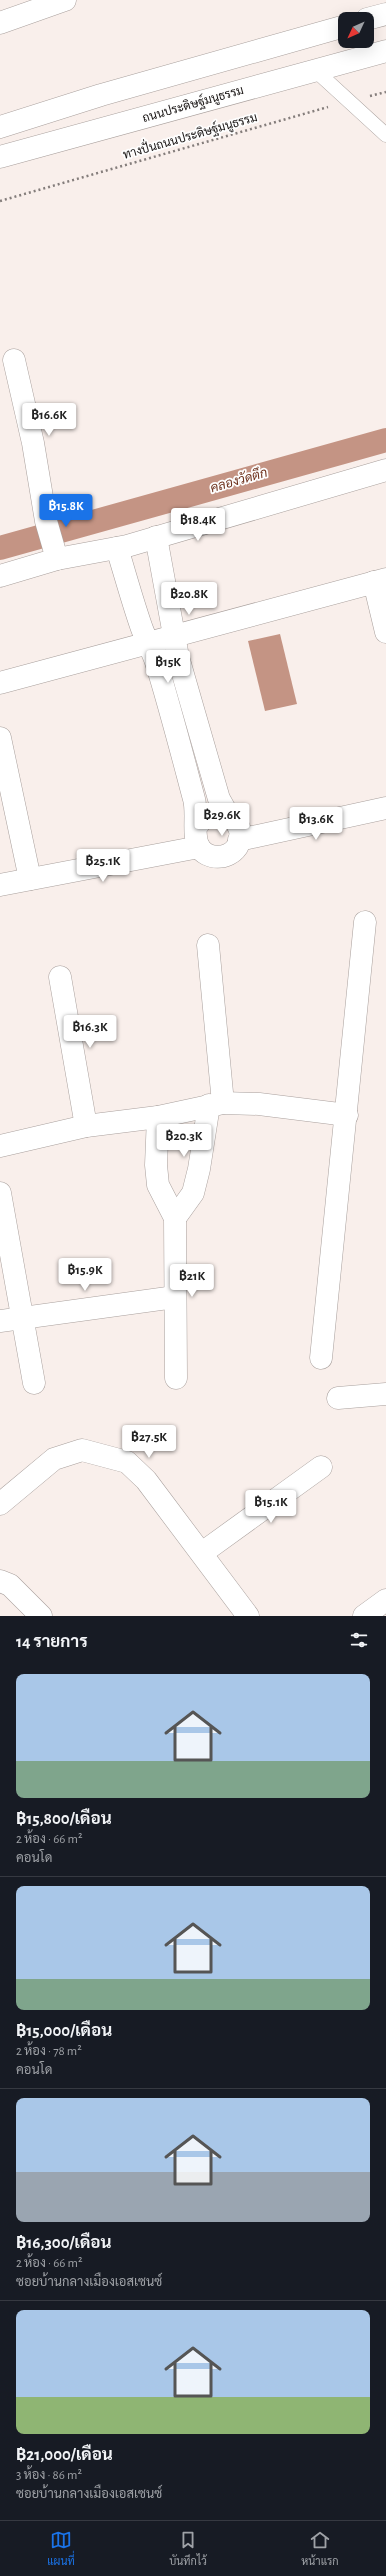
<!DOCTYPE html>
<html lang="th">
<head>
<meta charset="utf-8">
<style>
	:root { --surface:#171b24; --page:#242831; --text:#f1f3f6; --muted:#9ea1a6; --line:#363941; --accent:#1a73e8 }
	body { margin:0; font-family:"Alegreya Sans",Sarabun,sans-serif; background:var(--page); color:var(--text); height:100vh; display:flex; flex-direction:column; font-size:15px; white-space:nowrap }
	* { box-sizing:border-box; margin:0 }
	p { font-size:13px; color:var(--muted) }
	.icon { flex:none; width:22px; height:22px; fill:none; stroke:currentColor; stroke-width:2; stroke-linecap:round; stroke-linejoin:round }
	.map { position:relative; height:1616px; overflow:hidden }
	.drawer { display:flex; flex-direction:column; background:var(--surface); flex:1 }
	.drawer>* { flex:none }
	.needle { width:26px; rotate:226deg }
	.fabs { position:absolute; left:338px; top:12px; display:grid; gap:8px }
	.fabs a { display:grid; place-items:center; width:36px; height:36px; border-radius:8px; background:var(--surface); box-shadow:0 4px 16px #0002; font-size:20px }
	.price { position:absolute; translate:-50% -34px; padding:0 9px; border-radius:4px; background:#fff; color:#222; font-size:13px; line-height:26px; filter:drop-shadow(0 1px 2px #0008) }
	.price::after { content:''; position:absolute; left:50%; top:24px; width:12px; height:9px; margin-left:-6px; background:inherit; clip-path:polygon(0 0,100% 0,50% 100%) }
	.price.active { background:var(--accent); color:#fff }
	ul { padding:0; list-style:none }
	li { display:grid; align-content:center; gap:8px; height:212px; padding:0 16px }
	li+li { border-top:1px solid var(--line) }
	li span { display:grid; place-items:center; height:124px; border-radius:8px; color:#555 }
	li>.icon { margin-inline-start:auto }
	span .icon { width:72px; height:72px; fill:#fffc; stroke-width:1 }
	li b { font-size:17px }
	h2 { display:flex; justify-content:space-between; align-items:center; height:48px; padding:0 16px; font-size:17px }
	.tab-bar { display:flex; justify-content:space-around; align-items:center; height:56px; border-top:1px solid var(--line); background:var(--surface); font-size:11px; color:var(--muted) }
	.tab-bar a { display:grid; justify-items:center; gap:2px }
	.tab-bar .active { color:var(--accent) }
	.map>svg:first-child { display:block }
</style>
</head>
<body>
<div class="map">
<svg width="386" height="1616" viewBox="0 0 386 1616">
	<rect width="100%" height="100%" fill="#f9efeb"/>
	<!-- water -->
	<polygon fill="#c49484" points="280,634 297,704 265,711 248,641"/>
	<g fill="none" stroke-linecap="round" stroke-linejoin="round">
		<!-- canal -->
		<polyline stroke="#c49484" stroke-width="24" points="0,548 386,440"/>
		<defs>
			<polyline id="lane" points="315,70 386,135"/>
			<g id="street">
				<polyline points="14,360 33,443 46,521 57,559"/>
				<polyline points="156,537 178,657 219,799 228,815"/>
				<path d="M117,548C125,574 132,600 141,626C145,638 152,650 156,662C170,707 182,754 194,799C198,813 192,835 199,847C207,860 228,860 237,847C252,822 215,798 197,826"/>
				<polyline points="0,576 57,559 127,546 386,470"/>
				<polyline points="374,582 386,632"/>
				<polyline points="0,683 386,579"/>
				<polyline points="0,738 30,879"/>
				<polyline points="239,840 386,808"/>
				<polyline points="0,885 199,847"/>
				<polyline points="208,945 223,1103"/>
				<polyline points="60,977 86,1126"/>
				<polyline points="158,1117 156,1165 158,1185 175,1218 176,1378"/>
				<polyline points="0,1146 86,1126 158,1117 223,1103 259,1104 347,1115"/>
				<polyline points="0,1193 34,1383"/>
				<polyline points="175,1218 193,1193 199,1169 209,1105"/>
				<polyline points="0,1321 175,1297"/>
				<polyline points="321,1358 365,922"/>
				<polyline points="338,1398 386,1394"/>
				<polyline points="0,1504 54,1459 82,1450 127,1462 146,1480 248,1616"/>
				<polyline points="202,1553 321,1467"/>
				<polyline points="0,1581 10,1585 41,1616"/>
				<polyline points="364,1616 386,1600"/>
			</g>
			<polyline id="primary" points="0,157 386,51"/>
			<g id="highway">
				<polyline points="367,19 386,14"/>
				<polyline points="0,23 65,0"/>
				<polyline points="0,127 101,95 345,26"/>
			</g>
		</defs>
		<!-- lane casing -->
		<use href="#lane" stroke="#a9a09d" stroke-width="15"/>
		<!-- street casing -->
		<use href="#street" stroke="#a9a09d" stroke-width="23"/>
		<!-- primary casing -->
		<use href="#primary" stroke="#a9a09d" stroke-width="23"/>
		<!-- highway casing -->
		<use href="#highway" stroke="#a9a09d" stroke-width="23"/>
		<!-- path -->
		<g stroke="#847d7b" stroke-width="2.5" stroke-dasharray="2 3" stroke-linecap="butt">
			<polyline points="370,96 386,92"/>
			<polyline points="0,201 328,107"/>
		</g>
		<!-- lane -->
		<use href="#lane" stroke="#fff" stroke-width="14"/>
		<!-- street -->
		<use href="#street" stroke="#fff" stroke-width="22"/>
		<!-- primary -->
		<use href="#primary" stroke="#fff" stroke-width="22"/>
		<!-- highway -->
		<use href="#highway" stroke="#fff" stroke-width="22"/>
	</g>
	<g text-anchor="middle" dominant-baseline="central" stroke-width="3.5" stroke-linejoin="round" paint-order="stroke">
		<!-- street labels -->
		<g font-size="12" fill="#171312" stroke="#fefefe">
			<text transform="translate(193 104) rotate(-16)">ถนนประดิษฐ์มนูธรรม</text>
			<text transform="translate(190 136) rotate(-16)">ทางปั่นถนนประดิษฐ์มนูธรรม</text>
		</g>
		<!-- water labels -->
		<g font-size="13" font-style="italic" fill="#6d301b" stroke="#fefefe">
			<text transform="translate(239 481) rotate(-16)">คลองวัดตึก</text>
		</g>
	</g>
</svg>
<div class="fabs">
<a><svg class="needle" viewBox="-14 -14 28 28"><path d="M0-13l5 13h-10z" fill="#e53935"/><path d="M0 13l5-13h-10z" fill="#9ea1a6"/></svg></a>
</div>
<b class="price" style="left:49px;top:437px">฿16.6K</b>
<b class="price active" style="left:66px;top:528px">฿15.8K</b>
<b class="price" style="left:198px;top:542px">฿18.4K</b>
<b class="price" style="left:189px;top:616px">฿20.8K</b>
<b class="price" style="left:168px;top:684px">฿15K</b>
<b class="price" style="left:222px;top:837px">฿29.6K</b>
<b class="price" style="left:316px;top:841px">฿13.6K</b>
<b class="price" style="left:103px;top:883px">฿25.1K</b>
<b class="price" style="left:90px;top:1049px">฿16.3K</b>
<b class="price" style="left:184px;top:1158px">฿20.3K</b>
<b class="price" style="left:85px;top:1292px">฿15.9K</b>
<b class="price" style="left:192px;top:1298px">฿21K</b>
<b class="price" style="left:149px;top:1459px">฿27.5K</b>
<b class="price" style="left:271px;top:1524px">฿15.1K</b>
</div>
<section class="drawer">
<h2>14 รายการ<svg class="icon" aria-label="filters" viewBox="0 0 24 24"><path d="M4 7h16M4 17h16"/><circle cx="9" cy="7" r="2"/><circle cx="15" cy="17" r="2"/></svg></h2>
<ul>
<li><span style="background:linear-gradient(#a9c7e8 70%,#7fa58c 0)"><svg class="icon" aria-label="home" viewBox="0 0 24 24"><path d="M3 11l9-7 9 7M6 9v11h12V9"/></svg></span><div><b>฿15,800/เดือน</b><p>2 ห้อง · 66 m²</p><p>คอนโด</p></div></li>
<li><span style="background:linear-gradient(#a9c7e8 75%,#7fa58c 0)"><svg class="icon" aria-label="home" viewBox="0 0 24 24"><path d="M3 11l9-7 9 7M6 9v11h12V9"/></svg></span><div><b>฿15,000/เดือน</b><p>2 ห้อง · 78 m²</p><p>คอนโด</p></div></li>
<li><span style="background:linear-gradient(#a9c7e8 60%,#9aa5b1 0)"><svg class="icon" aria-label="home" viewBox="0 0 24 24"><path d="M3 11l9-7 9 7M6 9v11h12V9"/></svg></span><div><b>฿16,300/เดือน</b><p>2 ห้อง · 66 m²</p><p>ซอยบ้านกลางเมืองเอสเซนซ์</p></div></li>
<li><span style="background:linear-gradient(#a9c7e8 70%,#8fb573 0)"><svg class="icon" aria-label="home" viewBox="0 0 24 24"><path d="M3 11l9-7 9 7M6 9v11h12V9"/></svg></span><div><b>฿21,000/เดือน</b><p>3 ห้อง · 86 m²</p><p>ซอยบ้านกลางเมืองเอสเซนซ์</p></div></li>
</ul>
</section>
<nav class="tab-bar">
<a class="active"><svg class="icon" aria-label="map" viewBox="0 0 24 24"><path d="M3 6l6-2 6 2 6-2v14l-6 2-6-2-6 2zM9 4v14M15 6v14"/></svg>แผนที่</a>
<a><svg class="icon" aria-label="saved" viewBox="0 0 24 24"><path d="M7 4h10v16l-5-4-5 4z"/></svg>บันทึกไว้</a>
<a><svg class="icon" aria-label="home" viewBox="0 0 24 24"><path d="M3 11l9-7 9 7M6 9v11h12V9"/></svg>หน้าแรก</a>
</nav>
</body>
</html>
